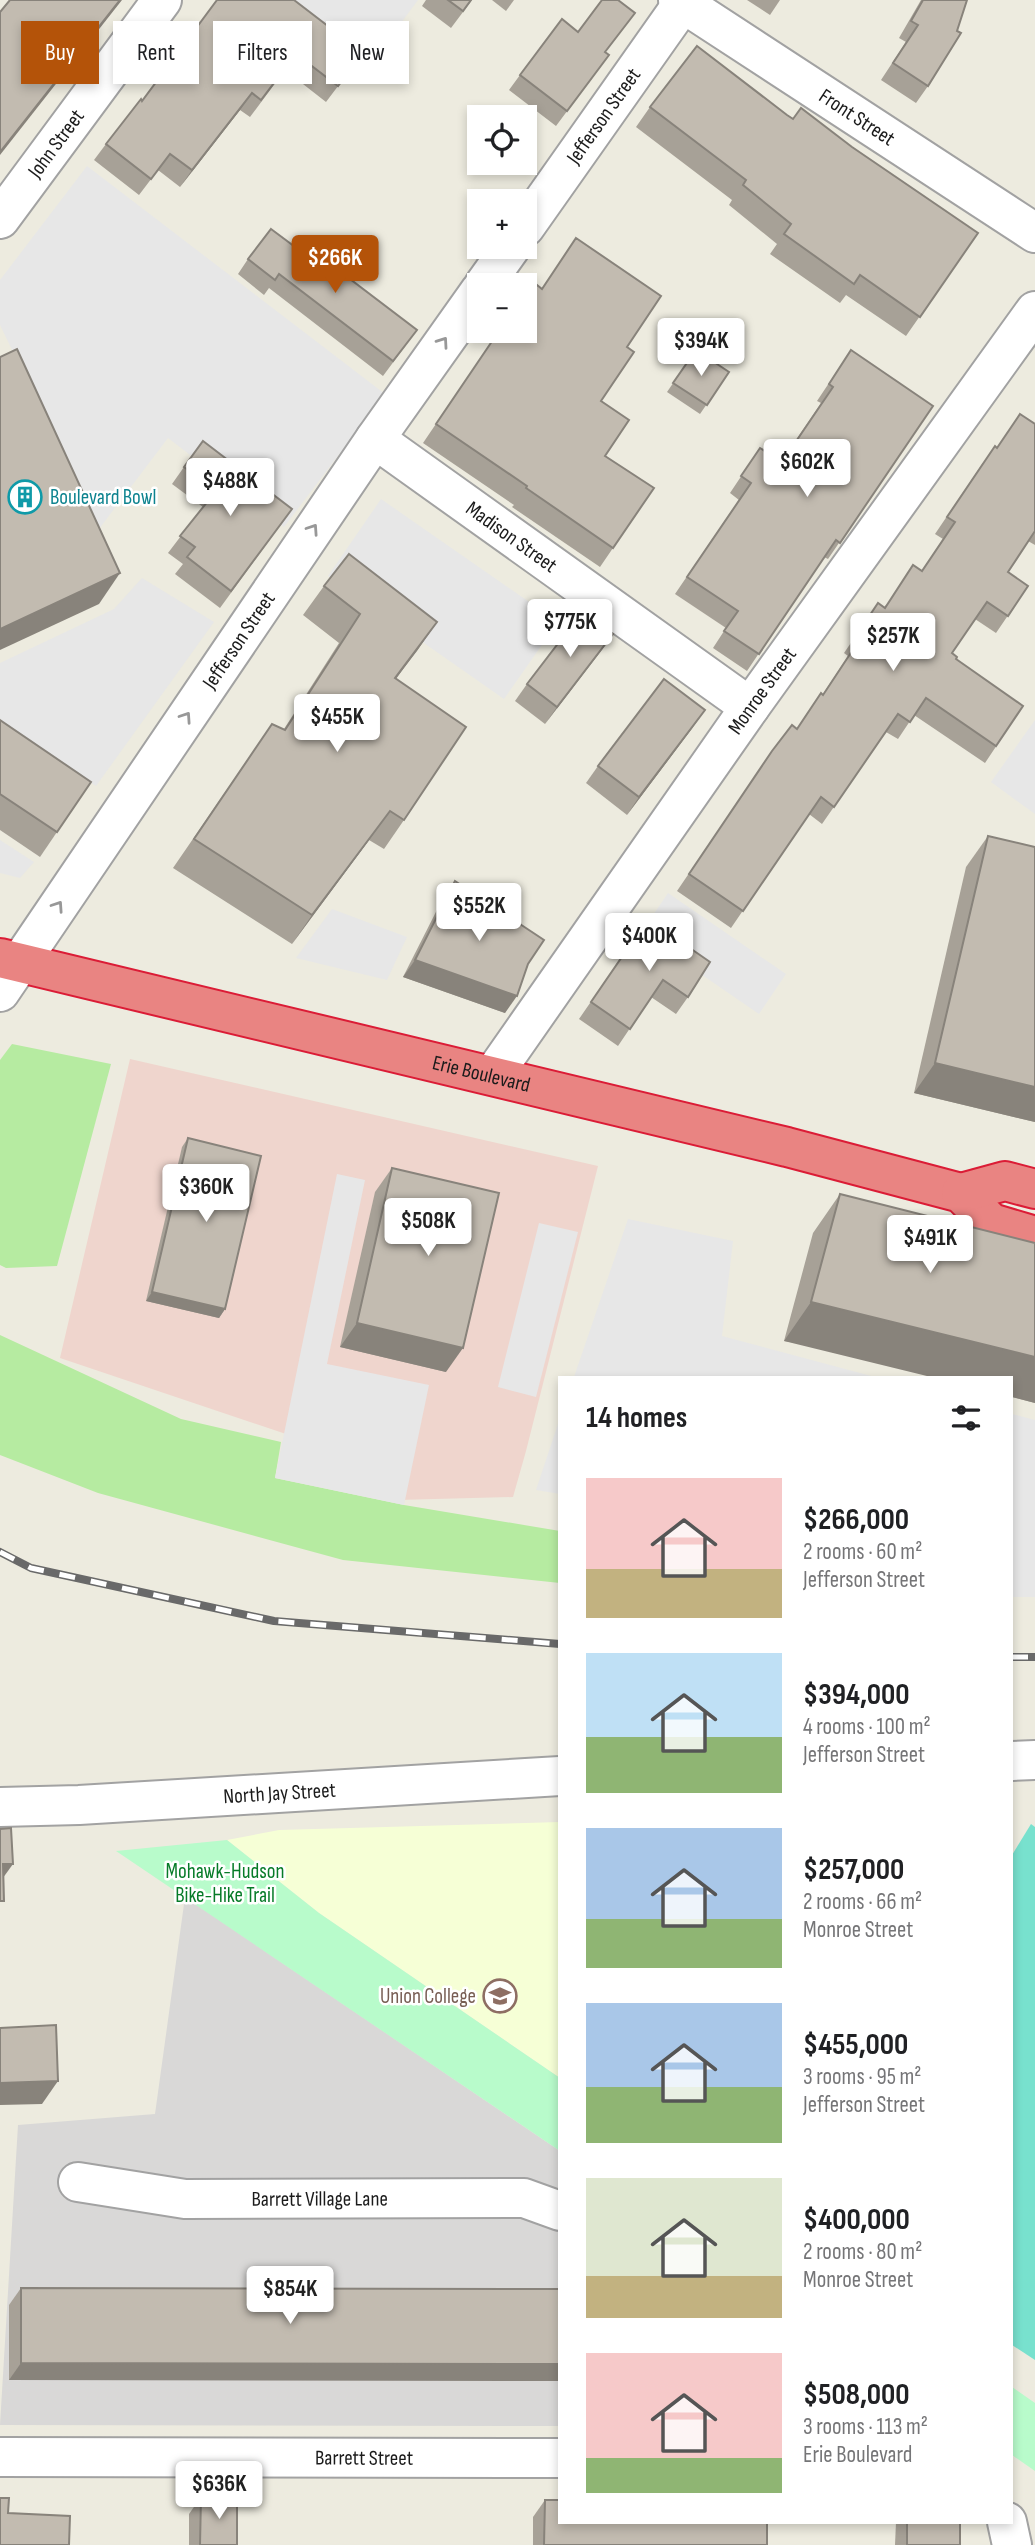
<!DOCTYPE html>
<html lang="en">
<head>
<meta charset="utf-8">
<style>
	:root { --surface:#fff; --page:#f2f2f2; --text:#202124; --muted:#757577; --accent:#b45309 }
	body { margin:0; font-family:"Sofia Sans Condensed",sans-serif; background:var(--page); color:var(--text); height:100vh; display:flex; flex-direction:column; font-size:26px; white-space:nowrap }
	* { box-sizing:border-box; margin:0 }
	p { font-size:23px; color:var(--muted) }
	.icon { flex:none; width:38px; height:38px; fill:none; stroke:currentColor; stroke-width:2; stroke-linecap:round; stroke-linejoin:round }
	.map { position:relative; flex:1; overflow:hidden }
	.side { position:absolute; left:558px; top:1376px; width:455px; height:1148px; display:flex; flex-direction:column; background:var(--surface); border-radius:0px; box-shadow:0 4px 10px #0003 }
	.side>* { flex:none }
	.top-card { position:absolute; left:21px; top:21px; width:432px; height:63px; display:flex; gap:14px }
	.controls { position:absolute; left:467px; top:105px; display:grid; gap:14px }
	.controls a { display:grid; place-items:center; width:70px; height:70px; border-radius:0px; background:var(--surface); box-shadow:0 4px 10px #0003; font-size:35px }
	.price { position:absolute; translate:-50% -60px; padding:0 16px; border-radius:7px; background:#fff; color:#222; font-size:23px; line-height:46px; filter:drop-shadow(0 2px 4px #0008) }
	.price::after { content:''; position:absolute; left:50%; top:42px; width:21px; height:16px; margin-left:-10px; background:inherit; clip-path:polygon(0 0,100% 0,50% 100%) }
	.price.on { background:var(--accent); color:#fff }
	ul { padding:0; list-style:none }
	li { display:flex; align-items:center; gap:21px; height:175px; padding:0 28px }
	li span { display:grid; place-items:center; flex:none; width:196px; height:140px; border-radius:0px; color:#555 }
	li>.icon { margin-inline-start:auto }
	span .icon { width:84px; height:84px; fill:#fffc; stroke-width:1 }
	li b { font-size:30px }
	h2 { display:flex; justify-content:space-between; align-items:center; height:84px; padding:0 28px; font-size:30px }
	.tag { padding:0 24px; border-radius:0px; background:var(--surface); box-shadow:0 4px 10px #0003; font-size:24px; line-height:63px }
	.tag.on { background:var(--accent); color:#fff }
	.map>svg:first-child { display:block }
</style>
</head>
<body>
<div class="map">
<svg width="1035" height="2545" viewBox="0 0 1035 2545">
	<rect width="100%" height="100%" fill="#edebdf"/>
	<!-- residential -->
	<polygon fill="#d9d8d7" points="185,1897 560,2151 560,2426 0,2425 18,2125 155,2114"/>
	<!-- commercial -->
	<polygon fill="#efd5cd" points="130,1059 598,1166 526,1451 513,1497 397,1500 289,1435 60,1358"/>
	<!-- education -->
	<polygon fill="#f6ffd6" points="560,1822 560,2078 319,1913 227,1840 279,1830"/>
	<!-- grass -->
	<g fill="#b6eba1">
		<polygon points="12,1044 111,1064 57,1266 6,1268 0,1265 0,1060"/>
		<polygon points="0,1335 181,1419 281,1442 275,1478 404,1505 560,1531 560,1583 343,1560 98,1493 0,1455"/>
	</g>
	<!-- park -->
	<g fill="#b8fbcb">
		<polygon points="227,1840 319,1913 560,2078 560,2151 116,1851"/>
		<polygon points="1012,2387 1035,2403 1035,2471 1012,2455"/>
	</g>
	<!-- pitch -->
	<polygon fill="#78e1ce" points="1031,1824 1035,1827 1035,2360 1012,2345 1012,1855"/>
	<!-- parking -->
	<g fill="#e7e7e7">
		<polygon points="291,0 418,0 372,62"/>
		<polygon points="87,166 385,394 284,527 168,438 99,529 0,325 0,280"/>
		<polygon points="381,499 558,622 504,699 328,576"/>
		<polygon points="142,578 214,622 96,786 60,764 0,746 0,663 114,609"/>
		<polygon points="1035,720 1035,814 991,782"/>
		<polygon points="0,840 34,862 20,878 0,873"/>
		<polygon points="668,893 786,974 759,1014 641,933"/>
		<polygon points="332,909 407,937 387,980 296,958"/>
		<polygon points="337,1174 365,1180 327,1364 429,1385 404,1505 275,1478"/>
		<polygon points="628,1219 733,1241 722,1336 875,1377 574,1377"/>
		<polygon points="539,1223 578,1232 536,1397 498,1387"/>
		<polygon points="1012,1414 1035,1420 1035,1597 1012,1597"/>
		<polygon points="560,1418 560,1494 536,1490"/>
	</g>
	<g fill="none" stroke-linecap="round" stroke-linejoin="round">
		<defs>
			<g id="street">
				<path id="s1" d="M678,0L1035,233"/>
				<path id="s2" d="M0,219L162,0"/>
				<path id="s3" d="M525,227L683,3"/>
				<polyline points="484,285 511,247"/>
				<path id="s4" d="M375,439L750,707"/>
				<path id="s5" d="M0,992L375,439L480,291"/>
				<path id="s6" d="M493,1075L750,707L1035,311"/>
				<polyline points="1012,1761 1035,1760"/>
				<path id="s7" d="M0,1807L79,1805L560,1776"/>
				<path id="s8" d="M78,2182L185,2199L524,2198L560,2211"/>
				<path id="s9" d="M0,2457L560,2458"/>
				<polyline points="1007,2522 1012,2545"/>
			</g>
			<g id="highway">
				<path id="s10" d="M0,958L787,1147L961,1193L991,1223L1035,1236"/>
				<polyline points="961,1193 1005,1181 1035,1189"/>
			</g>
		</defs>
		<!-- street casing -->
		<use href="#street" stroke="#a2a2a2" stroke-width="42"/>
		<!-- highway casing -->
		<use href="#highway" stroke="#db1c36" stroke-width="42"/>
		<!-- street -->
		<use href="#street" stroke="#fff" stroke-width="38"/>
		<!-- highway -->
		<use href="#highway" stroke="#e98482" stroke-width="38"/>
		<defs>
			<g id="rail">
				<polyline points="0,1552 31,1568 274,1621 560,1644"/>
				<polyline points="1012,1657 1035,1657"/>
			</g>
		</defs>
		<!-- rail casing -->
		<use href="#rail" stroke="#696969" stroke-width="8"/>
		<!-- rail -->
		<use href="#rail" stroke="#fff" stroke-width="5" stroke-dasharray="16" stroke-linecap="butt"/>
	</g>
	<!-- wall -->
	<g fill="#a7a197">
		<polygon points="217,0 363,53 326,102 285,70 250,117 240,110 180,187 158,170 139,195 94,160 106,144 142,101"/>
		<polygon points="426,0 472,0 451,28 422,6"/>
		<polygon points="492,0 514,0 506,11"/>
		<polygon points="747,0 780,0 770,15"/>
		<polygon points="921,0 967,0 928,86 916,103 881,80 906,42 899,38"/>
		<polygon points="635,13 605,52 609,55 556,126 509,90 520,75 578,32"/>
		<polygon points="650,107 787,115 852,147 978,233 906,336 846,295 840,303 770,254 777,244 729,205 732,200 636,127"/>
		<polygon points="248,259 338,279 406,345 383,376 269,288 264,295 238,274"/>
		<polygon points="499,331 505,333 627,347 601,401 605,456 654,488 600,567 512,507 514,505 423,443"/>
		<polygon points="696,350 729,372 700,414 667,392"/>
		<polygon points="851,350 933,406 828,559 824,557 747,671 713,648 726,628 675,594 739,500 730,493 760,448 781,462 821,403 817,401"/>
		<polygon points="1035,424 1035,545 1028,541 1008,572 1028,586 996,633 975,619 952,653 956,659 1023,706 985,763 914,715 898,739 886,732 822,824 809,814 731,928 677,891 772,751 797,729 823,694 848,656 844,653 878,603 884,607 922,571 943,539 935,534 983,463 997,447"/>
		<polygon points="184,467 292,509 220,608 175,574 183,564 168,553 203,507 172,484"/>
		<polygon points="324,586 437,622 396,679 404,820 384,849 369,840 292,944 173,868 252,753 284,729 339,643 303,615"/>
		<polygon points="613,634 545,724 515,701 527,684"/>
		<polygon points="0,720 57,832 40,857 0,830"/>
		<polygon points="693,727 627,815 586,783 598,766"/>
		<polygon points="988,836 1035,1122 914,1093 966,867"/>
		<polygon points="455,881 528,964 505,1013 403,977 443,898"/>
		<polygon points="648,919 688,997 676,1014 651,997 618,1046 579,1019"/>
		<polygon points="188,1138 225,1309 219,1318 146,1301 182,1147"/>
		<polygon points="392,1168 446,1372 340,1347 375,1192"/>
		<polygon points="840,1194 1035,1243 1035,1403 1012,1397 1012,1377 784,1341 813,1233"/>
		<polygon points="21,2288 560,2289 9,2380 9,2305"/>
		<polygon points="201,2497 237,2545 189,2545 189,2514"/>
		<polygon points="545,2500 767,2545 533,2545 533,2517"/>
		<polygon points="896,2522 960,2522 960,2545 895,2545"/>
	</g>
	<!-- shaded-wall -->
	<g fill="#88837b">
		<polygon points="120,0 122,0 0,155 0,152"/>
		<polygon points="252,93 240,110 180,187 192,170"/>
		<polygon points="120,573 99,604 0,650 0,629"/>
		<polygon points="437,622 417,651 374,707 395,678"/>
		<polygon points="613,634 601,651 545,724 557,707"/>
		<polygon points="705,710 693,727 627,815 639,797"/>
		<polygon points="390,811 369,840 292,944 312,915"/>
		<polygon points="415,960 517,996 505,1013 403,977"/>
		<polygon points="935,1063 1035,1087 1035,1122 914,1093"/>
		<polygon points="152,1292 225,1309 219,1318 146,1301"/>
		<polygon points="811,1302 1035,1357 1035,1403 1012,1397 1012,1377 931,1377 784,1341"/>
		<polygon points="357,1323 463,1348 446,1372 340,1347"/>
		<polygon points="3,1864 13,1864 0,1882"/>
		<polygon points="58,2081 42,2104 0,2105 0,2083"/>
		<polygon points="21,2363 560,2364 560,2381 9,2380"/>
	</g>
	<!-- building -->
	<g fill="#c2bbb0" stroke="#88837b" stroke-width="2">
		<polygon points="10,0 120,0 0,152 0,12"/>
		<polygon points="217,0 294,0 363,53 338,86 296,54 261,100 252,93 192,170 170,154 151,179 106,144 141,99 142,101"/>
		<polygon points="448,0 471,0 463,11"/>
		<polygon points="602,0 618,0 635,13 605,52 609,55 567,111 520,75 562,19 578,32"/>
		<polygon points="923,0 967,0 957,31 961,33 928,86 893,63 918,25 911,21"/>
		<polygon points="697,46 787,115 793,119 801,108 852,147 978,233 920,317 860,275 854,284 784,234 791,224 743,185 746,180 650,107"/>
		<polygon points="271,229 338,279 342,273 417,330 393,361 279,274 275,280 248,259"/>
		<polygon points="576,238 661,296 627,347 634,352 601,401 629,420 605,456 654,488 613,548 526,488 527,486 436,424 499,331 502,331 505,333 507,331 525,331 525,304 537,285 542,289"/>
		<polygon points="17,349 120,573 0,629 0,357"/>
		<polygon points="696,350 729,372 707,405 673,383"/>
		<polygon points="851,350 933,406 840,543 836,540 759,654 724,631 738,611 687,577 751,483 741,476 760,448 782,462 833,387 829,384"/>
		<polygon points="1020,414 1035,424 1035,531 1008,572 1028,586 1008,616 987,602 952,653 957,657 956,659 1023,706 996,746 926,698 910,722 898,714 834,807 821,797 743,911 689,874 772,751 792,725 797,729 821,693 823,695 860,639 856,636 878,603 885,608 913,565 922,571 955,522 947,517 995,446 997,448"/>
		<polygon points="203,441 292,509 231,591 187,557 195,547 180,536 216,491 184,467"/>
		<polygon points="349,554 437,622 395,678 466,727 404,820 390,811 312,915 194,839 272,724 285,730 360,614 324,586"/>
		<polygon points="583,611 613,634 557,707 527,684"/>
		<polygon points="664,679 705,710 639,797 598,766"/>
		<polygon points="0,720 91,782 57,832 0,794"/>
		<polygon points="988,836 1035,847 1035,1087 935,1063"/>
		<polygon points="455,881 544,940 528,964 517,996 415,960"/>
		<polygon points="648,919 710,962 688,997 663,980 630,1029 591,1002"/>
		<polygon points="188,1138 261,1156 225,1309 152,1292"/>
		<polygon points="392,1168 499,1193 463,1348 357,1323"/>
		<polygon points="840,1194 1035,1243 1035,1357 811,1302"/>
		<polygon points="11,1828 13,1864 3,1864 4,1901 0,1901 0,1829"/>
		<polygon points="56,2025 58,2081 0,2083 0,2028"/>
		<polygon points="21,2288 560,2289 560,2364 21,2363"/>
		<polygon points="201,2497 237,2497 237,2545 200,2545"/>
		<polygon points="0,2498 9,2498 8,2513 70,2516 69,2545 0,2545"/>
		<polygon points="545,2500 560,2500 560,2522 767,2522 767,2545 544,2545"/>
		<rect x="907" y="2522" width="53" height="23"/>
	</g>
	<!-- one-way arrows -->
	<defs><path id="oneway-chevron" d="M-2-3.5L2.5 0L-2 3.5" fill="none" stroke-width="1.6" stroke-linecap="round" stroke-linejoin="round" transform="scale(1.75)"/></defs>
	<g stroke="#989898">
		<use href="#oneway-chevron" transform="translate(443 342) rotate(-55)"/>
		<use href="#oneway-chevron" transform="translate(313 529) rotate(-56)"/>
		<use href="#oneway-chevron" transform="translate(186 717) rotate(-56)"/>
		<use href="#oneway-chevron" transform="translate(58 906) rotate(-56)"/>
	</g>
	<!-- icons -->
	<defs>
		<symbol id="building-ring" viewBox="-11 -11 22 22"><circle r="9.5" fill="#fff" stroke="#0f9aa8" stroke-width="1.5"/><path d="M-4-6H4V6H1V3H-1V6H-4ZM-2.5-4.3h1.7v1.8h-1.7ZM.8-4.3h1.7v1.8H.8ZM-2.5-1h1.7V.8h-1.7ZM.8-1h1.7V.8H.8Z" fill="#0f9aa8"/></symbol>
		<symbol id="university-ring" viewBox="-11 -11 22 22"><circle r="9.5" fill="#fff" stroke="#8d6e63" stroke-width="1.5"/><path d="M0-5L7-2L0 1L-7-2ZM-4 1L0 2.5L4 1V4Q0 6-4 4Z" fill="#8d6e63"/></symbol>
	</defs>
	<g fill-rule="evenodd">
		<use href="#building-ring" x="6" y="478" width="38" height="38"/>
		<use href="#university-ring" x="481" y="1977" width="38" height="38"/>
	</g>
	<g text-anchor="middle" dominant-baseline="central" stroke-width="5" stroke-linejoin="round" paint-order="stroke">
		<!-- street labels -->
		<g font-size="21" fill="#1b1b1b" stroke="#fff">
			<text stroke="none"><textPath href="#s3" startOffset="136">Jefferson Street</textPath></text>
			<text stroke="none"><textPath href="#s1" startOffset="214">Front Street</textPath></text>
			<text stroke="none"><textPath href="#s2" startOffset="94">John Street</textPath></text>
			<text stroke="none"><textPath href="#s4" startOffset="168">Madison Street</textPath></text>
			<text stroke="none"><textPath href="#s5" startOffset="425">Jefferson Street</textPath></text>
			<text stroke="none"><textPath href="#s6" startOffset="469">Monroe Street</textPath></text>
			<text stroke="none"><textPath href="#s10" startOffset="495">Erie Boulevard</textPath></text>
			<text stroke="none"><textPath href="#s7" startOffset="280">North Jay Street</textPath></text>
			<text stroke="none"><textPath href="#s8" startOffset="243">Barrett Village Lane</textPath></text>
			<text stroke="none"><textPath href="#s9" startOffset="364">Barrett Street</textPath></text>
		</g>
		<!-- culture labels -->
		<g font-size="21" fill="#0d838f" stroke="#fff" text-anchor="start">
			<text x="50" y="497">Boulevard Bowl</text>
		</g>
		<!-- park labels -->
		<g font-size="21" fill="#077b28" stroke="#fff">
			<text x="225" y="1871">Mohawk-Hudson<tspan x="225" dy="24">Bike-Hike Trail</tspan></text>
		</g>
		<!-- education labels -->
		<g font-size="21" fill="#785e54" stroke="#fff" text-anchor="end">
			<text x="476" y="1996">Union College</text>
		</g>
	</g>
</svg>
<div class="controls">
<a><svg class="icon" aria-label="locate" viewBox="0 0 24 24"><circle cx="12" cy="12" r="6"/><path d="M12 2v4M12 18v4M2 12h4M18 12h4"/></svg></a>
<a>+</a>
<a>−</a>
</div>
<b class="price on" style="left:335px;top:295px">$266K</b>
<b class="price" style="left:701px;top:378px">$394K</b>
<b class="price" style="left:807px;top:499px">$602K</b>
<b class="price" style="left:230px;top:518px">$488K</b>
<b class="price" style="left:570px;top:659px">$775K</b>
<b class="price" style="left:893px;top:673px">$257K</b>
<b class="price" style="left:337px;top:754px">$455K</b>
<b class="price" style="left:479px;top:943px">$552K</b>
<b class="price" style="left:649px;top:973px">$400K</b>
<b class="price" style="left:206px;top:1224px">$360K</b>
<b class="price" style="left:428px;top:1258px">$508K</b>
<b class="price" style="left:930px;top:1275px">$491K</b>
<b class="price" style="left:290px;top:2326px">$854K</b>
<b class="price" style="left:219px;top:2521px">$636K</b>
<div class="top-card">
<a class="tag on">Buy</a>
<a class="tag">Rent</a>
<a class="tag">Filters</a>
<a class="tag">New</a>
</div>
<section class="side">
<h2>14 homes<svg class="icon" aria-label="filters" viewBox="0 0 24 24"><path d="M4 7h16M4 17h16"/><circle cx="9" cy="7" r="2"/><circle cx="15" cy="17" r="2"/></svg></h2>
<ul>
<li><span style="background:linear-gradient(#f6c9c9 65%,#c2b280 0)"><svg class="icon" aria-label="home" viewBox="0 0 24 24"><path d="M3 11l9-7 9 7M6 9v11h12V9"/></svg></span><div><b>$266,000</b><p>2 rooms · 60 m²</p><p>Jefferson Street</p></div></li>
<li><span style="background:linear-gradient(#bfe0f5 60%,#8fb573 0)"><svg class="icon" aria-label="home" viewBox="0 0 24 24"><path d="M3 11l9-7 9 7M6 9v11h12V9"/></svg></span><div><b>$394,000</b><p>4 rooms · 100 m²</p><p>Jefferson Street</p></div></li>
<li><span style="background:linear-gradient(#a9c7e8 65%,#8fb573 0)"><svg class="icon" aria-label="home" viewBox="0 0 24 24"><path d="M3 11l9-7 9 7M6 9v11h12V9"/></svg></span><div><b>$257,000</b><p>2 rooms · 66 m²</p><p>Monroe Street</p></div></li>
<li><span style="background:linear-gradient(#a9c7e8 60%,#8fb573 0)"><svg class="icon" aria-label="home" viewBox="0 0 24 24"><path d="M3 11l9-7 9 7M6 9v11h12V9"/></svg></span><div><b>$455,000</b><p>3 rooms · 95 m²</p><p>Jefferson Street</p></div></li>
<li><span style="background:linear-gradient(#dfe7d0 70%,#c2b280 0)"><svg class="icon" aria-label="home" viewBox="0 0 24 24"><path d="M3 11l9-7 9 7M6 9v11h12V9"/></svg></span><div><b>$400,000</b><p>2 rooms · 80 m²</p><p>Monroe Street</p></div></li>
<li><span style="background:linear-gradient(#f6c9c9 75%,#8fb573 0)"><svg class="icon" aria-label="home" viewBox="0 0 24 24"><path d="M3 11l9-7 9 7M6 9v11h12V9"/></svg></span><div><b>$508,000</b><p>3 rooms · 113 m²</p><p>Erie Boulevard</p></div></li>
</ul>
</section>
</div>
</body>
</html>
